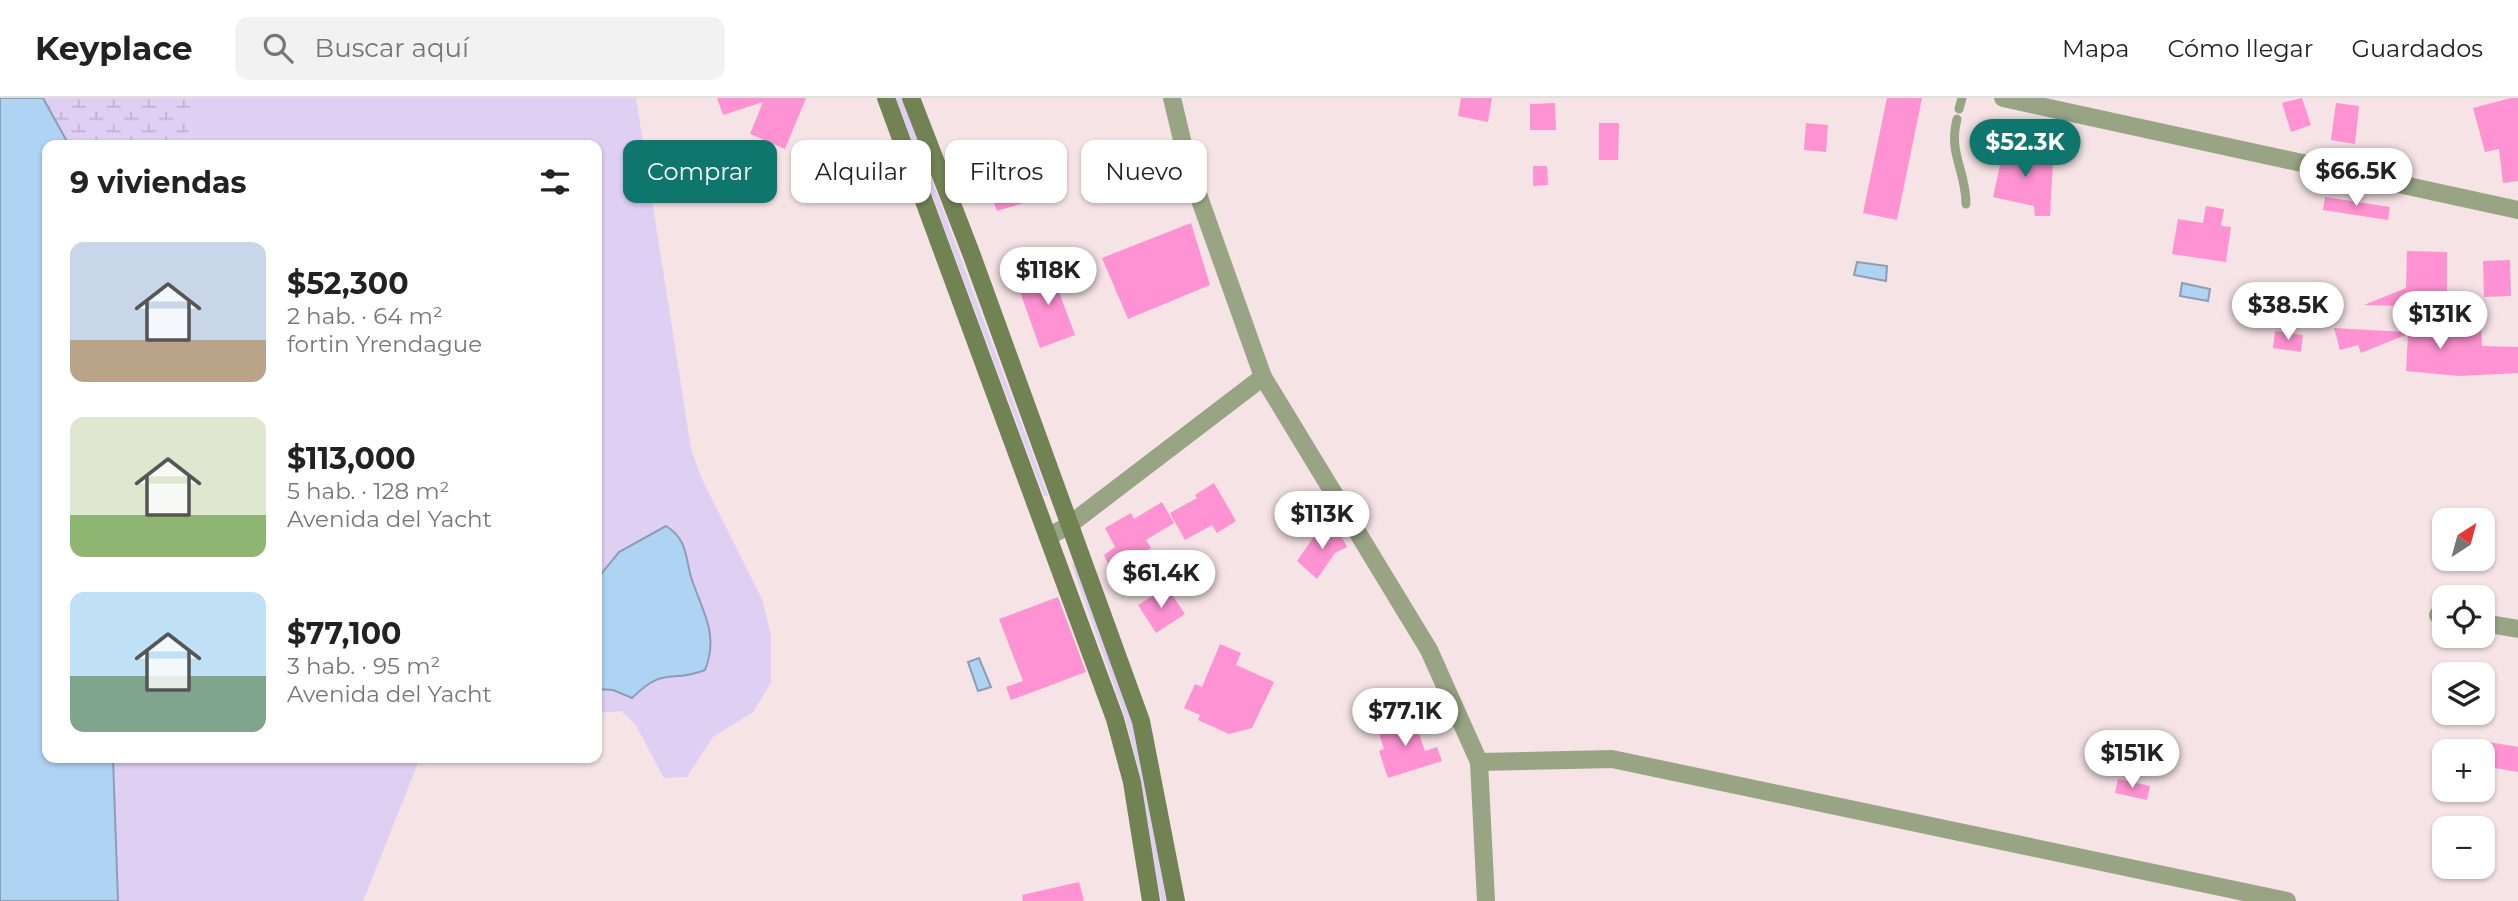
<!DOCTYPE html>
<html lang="es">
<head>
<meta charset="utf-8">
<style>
	:root { --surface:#fff; --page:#f2f2f2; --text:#222; --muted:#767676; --line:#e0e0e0; --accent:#0f766e }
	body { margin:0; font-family:Montserrat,sans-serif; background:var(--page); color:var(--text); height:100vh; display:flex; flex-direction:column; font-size:26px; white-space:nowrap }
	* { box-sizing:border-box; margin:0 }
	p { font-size:23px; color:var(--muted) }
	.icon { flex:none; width:38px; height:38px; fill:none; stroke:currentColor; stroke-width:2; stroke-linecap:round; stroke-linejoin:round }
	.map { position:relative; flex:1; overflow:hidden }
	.panel { position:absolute; left:42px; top:42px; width:560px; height:623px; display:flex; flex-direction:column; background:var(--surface); border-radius:14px; box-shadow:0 2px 5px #0004 }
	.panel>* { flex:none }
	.guide { position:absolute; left:623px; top:42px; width:665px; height:63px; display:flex; gap:14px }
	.needle { width:46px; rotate:36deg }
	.fabs { position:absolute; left:2432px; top:410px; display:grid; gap:14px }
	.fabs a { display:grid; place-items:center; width:63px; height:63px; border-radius:14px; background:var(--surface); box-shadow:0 2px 5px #0004; font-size:35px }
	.price { position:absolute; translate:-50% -60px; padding:0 16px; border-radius:24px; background:#fff; color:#222; font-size:23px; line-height:46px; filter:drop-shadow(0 2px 4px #0008) }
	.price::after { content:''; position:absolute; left:50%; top:42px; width:21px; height:16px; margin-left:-10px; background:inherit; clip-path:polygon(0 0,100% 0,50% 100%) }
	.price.on { background:var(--accent); color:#fff }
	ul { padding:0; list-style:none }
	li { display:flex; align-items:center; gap:21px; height:175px; padding:0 28px }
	li span { display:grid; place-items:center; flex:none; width:196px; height:140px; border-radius:14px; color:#555 }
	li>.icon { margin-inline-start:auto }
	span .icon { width:84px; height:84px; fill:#fffc; stroke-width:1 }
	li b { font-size:30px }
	h2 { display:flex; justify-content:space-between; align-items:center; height:84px; padding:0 28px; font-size:30px }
	.pill { padding:0 24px; border-radius:14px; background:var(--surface); box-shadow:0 2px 5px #0004; font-size:24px; line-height:63px }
	.pill.on { background:var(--accent); color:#fff }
	header { display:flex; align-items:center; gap:42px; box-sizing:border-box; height:98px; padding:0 35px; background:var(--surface); border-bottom:2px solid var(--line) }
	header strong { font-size:33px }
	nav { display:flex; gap:38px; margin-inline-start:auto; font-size:24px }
	.search { width:490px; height:63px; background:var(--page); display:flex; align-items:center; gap:18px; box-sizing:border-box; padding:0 24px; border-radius:14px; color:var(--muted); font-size:26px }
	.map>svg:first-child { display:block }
</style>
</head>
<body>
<header>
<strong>Keyplace</strong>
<div class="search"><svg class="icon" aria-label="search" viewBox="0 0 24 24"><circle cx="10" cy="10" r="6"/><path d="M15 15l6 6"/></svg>Buscar aquí</div>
<nav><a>Mapa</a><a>Cómo llegar</a><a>Guardados</a></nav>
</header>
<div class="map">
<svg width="2518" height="803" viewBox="0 0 2518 803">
	<defs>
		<pattern id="wetland-marsh" width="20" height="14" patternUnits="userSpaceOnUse" patternTransform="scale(1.75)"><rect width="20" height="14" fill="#decff3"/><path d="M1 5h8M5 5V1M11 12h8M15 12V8" fill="none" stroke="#c0b1d0"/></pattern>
	</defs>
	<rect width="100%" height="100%" fill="#f6e3e6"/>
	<!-- grass -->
	<g fill="#decff3">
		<polygon points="189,0 636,0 691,351 701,379 762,501 771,537 771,585 753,614 713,639 687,679 664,680 635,626 621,613 597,615 597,47 185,47 191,24"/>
		<polygon points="896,0 902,0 1048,398 1044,398"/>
		<polygon points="1071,465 1075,466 1131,620 1145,677 1166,803 1161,803 1140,677 1126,622"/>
		<polygon points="113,660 420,660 363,803 118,803"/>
	</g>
	<!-- wetland -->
	<polygon fill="url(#wetland-marsh)" points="43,0 189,0 191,24 185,47 69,47"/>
	<!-- water -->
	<g fill="#aed3f3" stroke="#8e9db6" stroke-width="2">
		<polygon points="0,0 43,0 69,47 47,47 47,660 113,660 118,803 0,803"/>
		<polygon points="1857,164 1887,168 1886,183 1854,177"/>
		<polygon points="2182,185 2210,191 2208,203 2180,198"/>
		<polygon points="2279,192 2309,197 2304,229 2275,224"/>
		<path d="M666,428C687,441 685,457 691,479C701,511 720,536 705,572C670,586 665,567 632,600L613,592L597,591V481L619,454Z"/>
		<polygon points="979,560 991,589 978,593 968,564"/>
	</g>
	<!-- building -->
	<g fill="#fe92d2">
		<polygon points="717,0 806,0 785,51 750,36 763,4 723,17"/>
		<polygon points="1461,0 1492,0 1488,24 1458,18"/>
		<polygon points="1887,0 1922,0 1897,122 1863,115"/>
		<polygon points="2302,0 2311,27 2291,34 2282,5"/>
		<polygon points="2511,0 2518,0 2518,83 2503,85 2499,51 2485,54 2473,10"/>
		<polygon points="1555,5 1556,32 1530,32 1530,6"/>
		<polygon points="2336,5 2359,8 2355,46 2331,42"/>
		<polygon points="1599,25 1619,25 1618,62 1599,62"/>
		<polygon points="1806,25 1828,27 1826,54 1804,52"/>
		<polygon points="2005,45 2039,53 2036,63 2053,63 2050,118 2035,118 2034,108 1993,99"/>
		<polygon points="1008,56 1011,64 1018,62 1026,81 1049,73 1057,95 997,113 985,81 997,77 992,62"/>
		<polygon points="1533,68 1547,68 1548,87 1533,88"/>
		<polygon points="2325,99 2390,109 2388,122 2323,112"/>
		<polygon points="2206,108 2224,111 2221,128 2231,129 2226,164 2172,156 2178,121 2203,125"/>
		<polygon points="1191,125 1210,187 1128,221 1102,160"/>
		<polygon points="2407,153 2447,154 2447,209 2364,207 2406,190"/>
		<polygon points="2510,162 2511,198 2484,199 2483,163"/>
		<polygon points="1066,170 1073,189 1059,194 1075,237 1040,250 1018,188"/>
		<polygon points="2481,229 2482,248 2518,249 2518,275 2459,278 2406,273 2408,236 2361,255 2358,247 2340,252 2334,230 2457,237 2457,230"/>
		<polygon points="2275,233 2303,237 2301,254 2273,250"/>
		<polygon points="1214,385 1236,423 1217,435 1212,427 1185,442 1170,415 1197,400 1195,397"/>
		<polygon points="1162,404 1174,425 1146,442 1151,450 1111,472 1104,457 1115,449 1105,430 1131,415 1134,421"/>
		<polygon points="1335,426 1347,449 1335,455 1317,481 1297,463 1315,437"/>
		<polygon points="1167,489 1185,516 1156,535 1138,507"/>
		<polygon points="1058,499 1086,574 1011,602 1006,589 1023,583 999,521"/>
		<polygon points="1220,546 1241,555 1236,567 1274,584 1252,630 1229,636 1198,622 1200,617 1184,610 1195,586 1202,589"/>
		<polygon points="1413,618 1425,653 1437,649 1442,663 1388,680 1379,653 1384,651 1377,629"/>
		<polygon points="2483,643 2518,649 2518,674 2483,668"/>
		<polygon points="2118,681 2150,688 2147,702 2115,695"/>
		<polygon points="1079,784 1084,803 1023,803 1022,797"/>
	</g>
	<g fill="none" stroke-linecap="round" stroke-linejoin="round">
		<!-- service -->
		<g stroke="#98a484" stroke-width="9">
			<polyline points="1959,11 1962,0"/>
			<path d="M1957,21C1948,57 1966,71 1966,106"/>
		</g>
		<!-- minor -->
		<g stroke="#98a484" stroke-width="18">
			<polyline points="1172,0 1189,71 1263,279 1429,552 1479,664 1486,803"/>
			<polyline points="2003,0 2518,112"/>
			<polyline points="1050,438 1069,427 1263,279"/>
			<polyline points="2438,517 2445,518"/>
			<polyline points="2483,525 2518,531"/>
			<polyline points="1479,664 1612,661 2287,803"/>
		</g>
		<!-- secondary -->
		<g stroke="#718253" stroke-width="18">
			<polyline points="886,0 1115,621 1132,684 1151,803"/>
			<polyline points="911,0 971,155 1141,623 1176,803"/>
		</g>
	</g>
</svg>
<div class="fabs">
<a><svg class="needle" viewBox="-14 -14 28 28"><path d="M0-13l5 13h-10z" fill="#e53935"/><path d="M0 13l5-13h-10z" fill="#767676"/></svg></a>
<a><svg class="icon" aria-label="locate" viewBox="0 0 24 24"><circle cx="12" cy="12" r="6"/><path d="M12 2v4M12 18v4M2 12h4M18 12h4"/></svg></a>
<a><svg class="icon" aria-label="layers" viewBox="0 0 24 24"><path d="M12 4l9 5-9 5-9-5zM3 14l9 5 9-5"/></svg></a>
<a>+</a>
<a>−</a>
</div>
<b class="price on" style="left:2025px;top:81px">$52.3K</b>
<b class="price" style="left:2356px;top:110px">$66.5K</b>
<b class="price" style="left:1048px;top:209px">$118K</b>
<b class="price" style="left:2288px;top:244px">$38.5K</b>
<b class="price" style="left:2440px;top:253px">$131K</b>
<b class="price" style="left:1322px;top:453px">$113K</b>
<b class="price" style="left:1161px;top:512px">$61.4K</b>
<b class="price" style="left:1405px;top:650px">$77.1K</b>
<b class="price" style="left:2132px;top:692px">$151K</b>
<div class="guide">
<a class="pill on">Comprar</a>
<a class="pill">Alquilar</a>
<a class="pill">Filtros</a>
<a class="pill">Nuevo</a>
</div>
<section class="panel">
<h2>9 viviendas<svg class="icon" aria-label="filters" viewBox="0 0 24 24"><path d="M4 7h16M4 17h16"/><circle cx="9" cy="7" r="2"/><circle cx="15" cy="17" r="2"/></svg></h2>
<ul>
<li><span style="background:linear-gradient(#c9d6e8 70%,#b9a48a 0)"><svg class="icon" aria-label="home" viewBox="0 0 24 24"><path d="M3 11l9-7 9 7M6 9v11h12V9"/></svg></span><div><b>$52,300</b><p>2 hab. · 64 m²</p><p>fortin Yrendague</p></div></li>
<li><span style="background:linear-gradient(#dfe7d0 70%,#8fb573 0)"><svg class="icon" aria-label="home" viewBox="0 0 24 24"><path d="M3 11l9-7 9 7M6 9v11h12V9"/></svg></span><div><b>$113,000</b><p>5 hab. · 128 m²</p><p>Avenida del Yacht</p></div></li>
<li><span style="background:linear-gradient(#bfe0f5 60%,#7fa58c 0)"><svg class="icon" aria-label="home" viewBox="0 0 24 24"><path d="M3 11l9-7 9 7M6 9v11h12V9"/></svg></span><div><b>$77,100</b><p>3 hab. · 95 m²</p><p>Avenida del Yacht</p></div></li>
</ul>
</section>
</div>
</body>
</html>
